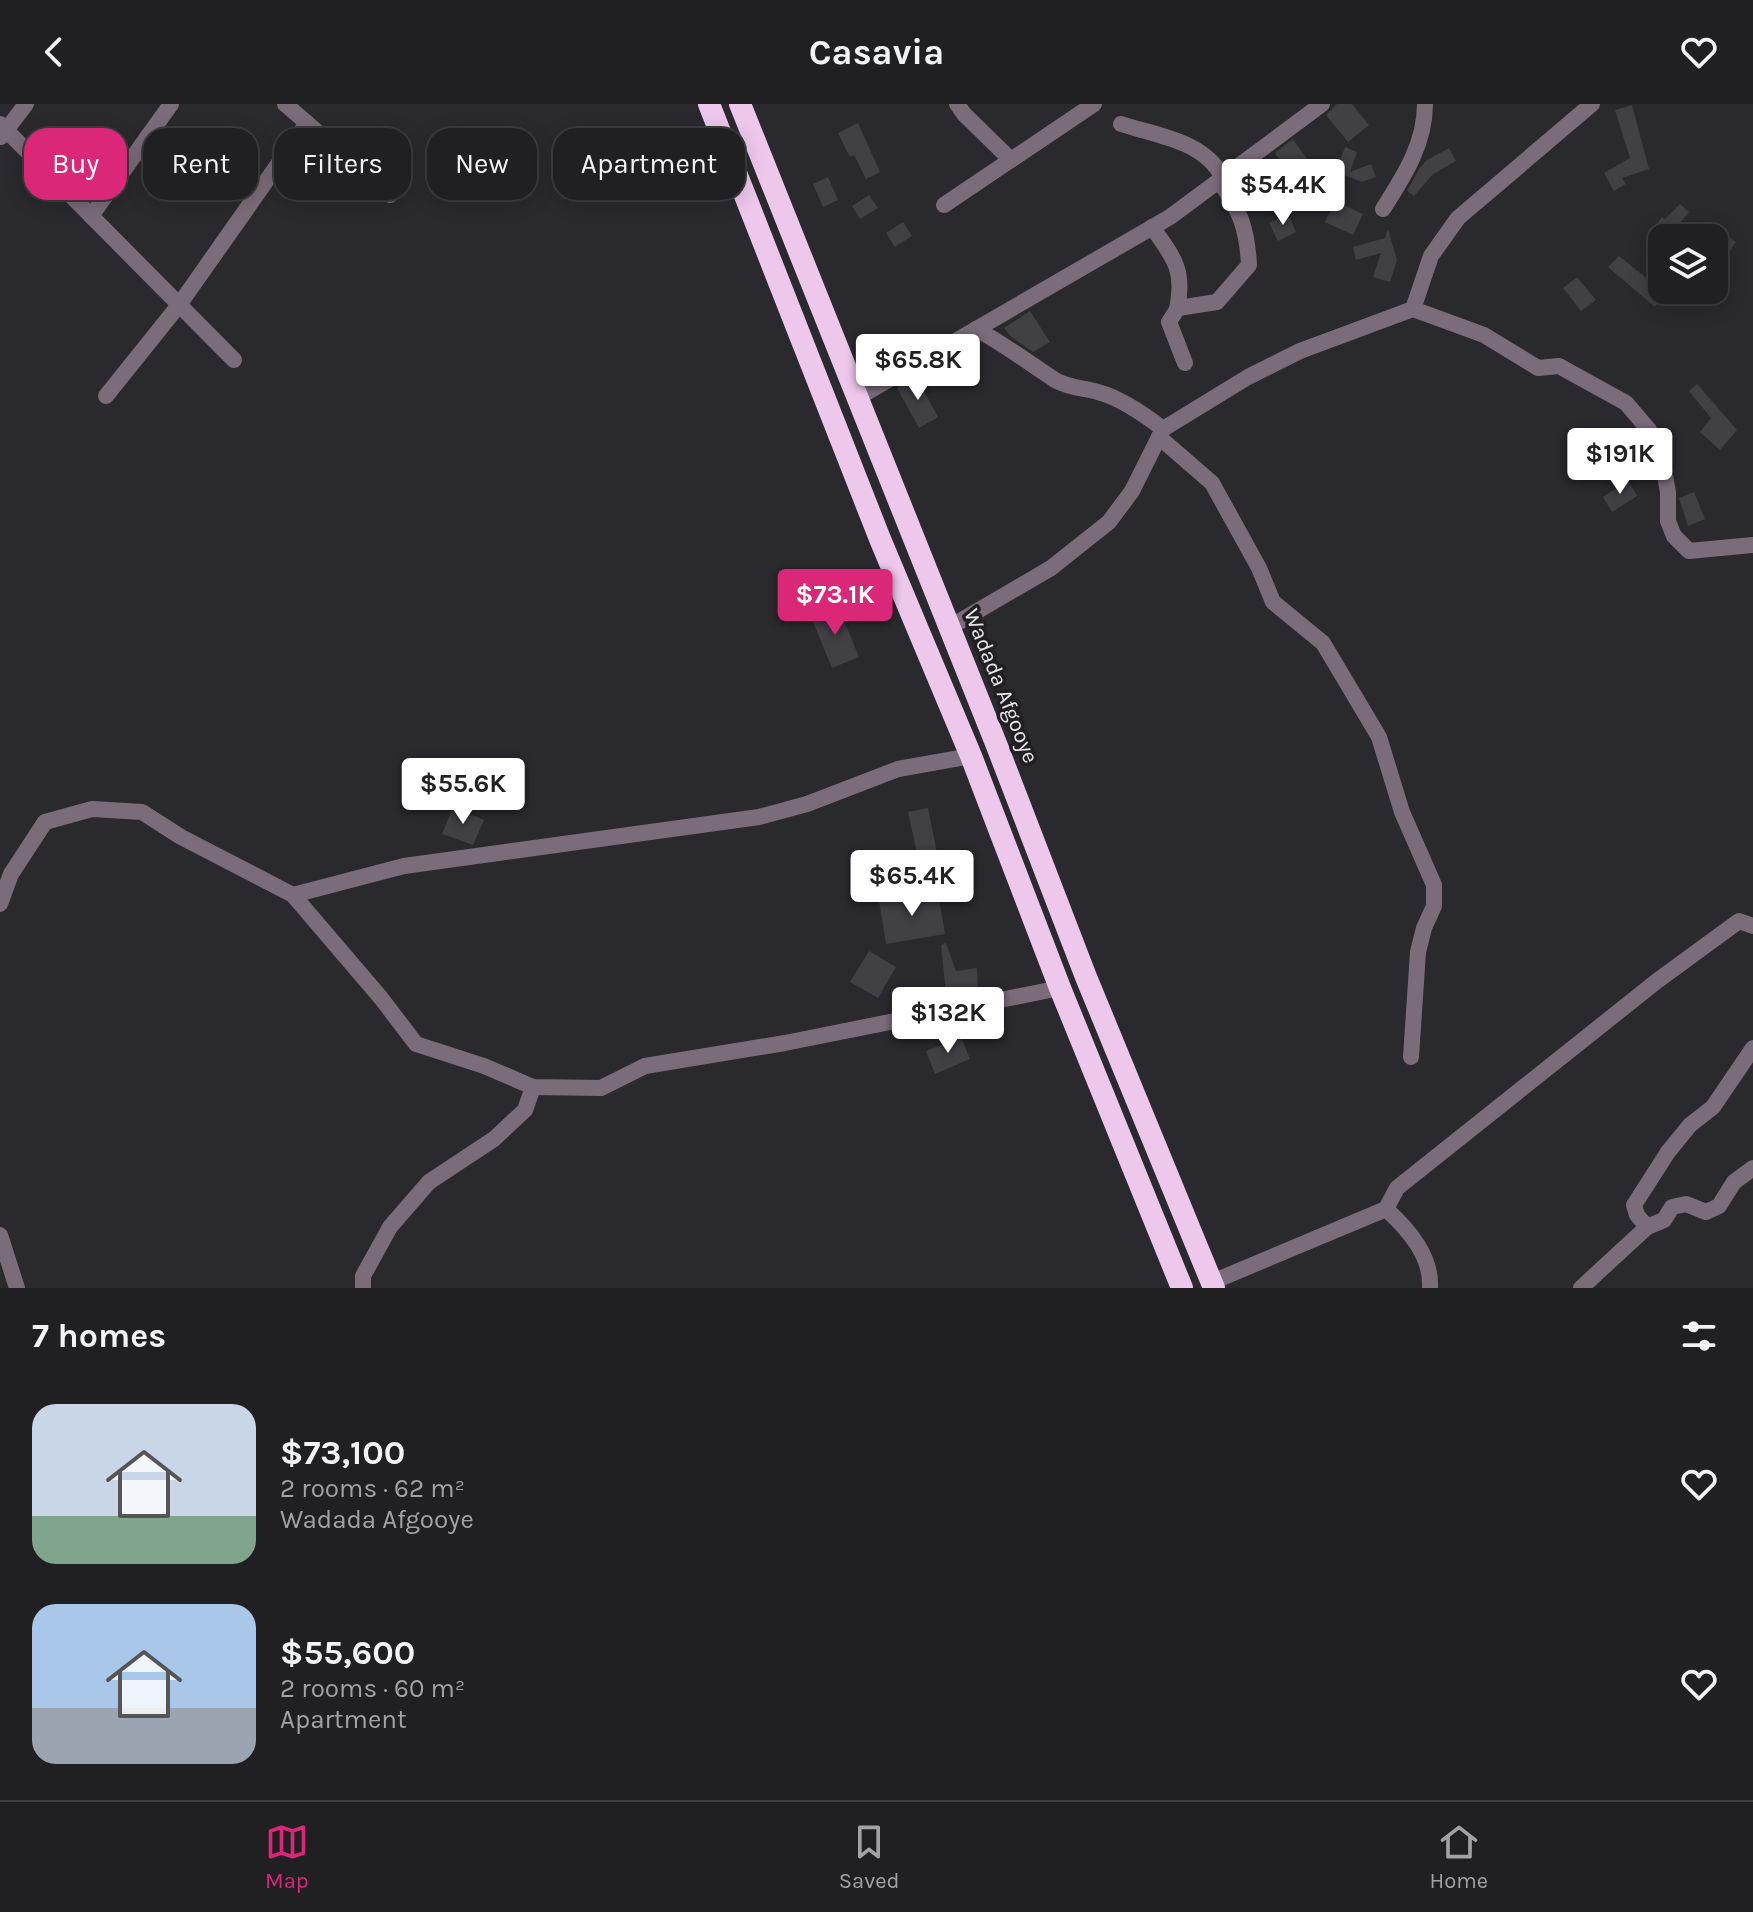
<!DOCTYPE html>
<html lang="en">
<head>
<meta charset="utf-8">
<style>
	:root { --surface:#201f22; --page:#28272a; --text:#f1f3f6; --muted:#a2a2a5; --line:#3d3d40; --accent:#db2777 }
	body { margin:0; font-family:Karla,sans-serif; background:var(--page); color:var(--text); height:100vh; display:flex; flex-direction:column; font-size:30px; white-space:nowrap }
	* { box-sizing:border-box; margin:0 }
	p { font-size:26px; color:var(--muted) }
	.icon { flex:none; width:44px; height:44px; fill:none; stroke:currentColor; stroke-width:2; stroke-linecap:round; stroke-linejoin:round }
	.map { position:relative; height:1184px; overflow:hidden }
	.side { display:flex; flex-direction:column; background:var(--surface); flex:1 }
	.side>* { flex:none }
	.top-card { position:absolute; left:24px; top:24px; width:800px; height:72px; display:flex; gap:16px }
	.fabs { position:absolute; left:1648px; top:120px; display:grid; gap:16px }
	.fabs a { display:grid; place-items:center; width:80px; height:80px; border-radius:16px; background:var(--surface); box-shadow:0 4px 20px #0003,0 0 0 2px var(--line); font-size:40px }
	.price { position:absolute; translate:-50% -68px; padding:0 18px; border-radius:8px; background:#fff; color:#222; font-size:26px; line-height:52px; filter:drop-shadow(0 2px 4px #0008) }
	.price::after { content:''; position:absolute; left:50%; top:48px; width:24px; height:18px; margin-left:-12px; background:inherit; clip-path:polygon(0 0,100% 0,50% 100%) }
	.price.active { background:var(--accent); color:#fff }
	ul { padding:0; list-style:none }
	li { display:flex; align-items:center; gap:24px; height:200px; padding:0 32px }
	li span { display:grid; place-items:center; flex:none; width:224px; height:160px; border-radius:24px; color:#555 }
	li>.icon { margin-inline-start:auto }
	span .icon { width:96px; height:96px; fill:#fffc; stroke-width:1 }
	li b { font-size:34px }
	h2 { display:flex; justify-content:space-between; align-items:center; height:96px; padding:0 32px; font-size:34px }
	.chip { padding:0 28px; border-radius:24px; background:var(--surface); box-shadow:0 4px 20px #0003,0 0 0 2px var(--line); font-size:28px; line-height:72px }
	.chip.active { background:var(--accent); color:#fff }
	header { display:flex; justify-content:space-between; align-items:center; height:104px; padding:0 32px; background:var(--surface); font-size:36px; font-weight:700 }
	.dock { display:flex; justify-content:space-around; align-items:center; height:112px; border-top:2px solid var(--line); background:var(--surface); font-size:22px; color:var(--muted) }
	.dock a { display:grid; justify-items:center; gap:4px }
	.dock .active { color:var(--accent) }
	.map>svg:first-child { display:block }
</style>
</head>
<body>
<header><svg class="icon" aria-label="back" viewBox="0 0 24 24"><path d="M15 5l-7 7 7 7"/></svg>Casavia<svg class="icon" aria-label="heart" viewBox="0 0 24 24"><path d="M12 20l-8-8c-3-5 5-10 8-4 3-6 11-1 8 4z"/></svg></header>
<div class="map">
<svg width="1753" height="1184" viewBox="0 0 1753 1184">
	<rect width="100%" height="100%" fill="#2a292d"/>
	<!-- building -->
	<g fill="#404045">
		<polygon points="1337,0 1352,0 1369,21 1348,38 1326,11"/>
		<polygon points="1632,1 1649,65 1622,74 1626,80 1614,87 1604,69 1630,54 1615,6"/>
		<polygon points="858,19 880,68 866,75 854,51 850,53 838,29"/>
		<polygon points="1293,35 1309,58 1290,70 1275,49"/>
		<polygon points="1345,43 1357,48 1350,68 1371,60 1376,73 1362,78 1336,68"/>
		<polygon points="1449,44 1456,57 1433,70 1414,92 1407,87 1419,65 1427,56"/>
		<polygon points="828,73 838,96 823,103 813,80"/>
		<polygon points="869,91 878,104 860,115 852,102"/>
		<polygon points="1335,97 1363,110 1353,131 1325,118"/>
		<polygon points="1680,100 1689,108 1667,134 1662,134 1662,140 1649,130 1662,113 1665,115"/>
		<polygon points="1288,110 1296,128 1278,137 1269,119"/>
		<polygon points="903,118 912,132 895,143 886,129"/>
		<polygon points="1714,122 1736,138 1726,152 1714,144"/>
		<polygon points="1388,125 1397,156 1390,178 1373,173 1381,149 1356,156 1353,143 1385,134"/>
		<polygon points="1619,152 1665,189 1655,203 1608,163"/>
		<polygon points="1577,173 1596,196 1581,207 1563,184"/>
		<polygon points="1030,207 1050,238 1033,248 1010,232 1004,224"/>
		<polygon points="916,273 938,313 919,324 897,284"/>
		<polygon points="1697,280 1737,326 1720,346 1700,328 1711,314 1689,287"/>
		<polygon points="1628,377 1637,392 1612,408 1603,393"/>
		<polygon points="1694,388 1705,415 1688,422 1679,394"/>
		<polygon points="838,502 859,553 832,564 811,513"/>
		<polygon points="453,703 484,716 473,741 442,730"/>
		<polygon points="928,704 940,764 889,769 887,752 917,749 908,708"/>
		<polygon points="938,788 945,830 886,840 879,797"/>
		<polygon points="946,839 956,867 977,864 978,886 946,889 941,841"/>
		<polygon points="869,847 896,863 878,894 850,878"/>
		<polygon points="961,933 970,955 935,970 926,947"/>
	</g>
	<g fill="none" stroke-linecap="round" stroke-linejoin="round">
		<!-- minor -->
		<g stroke="#7b6c7a" stroke-width="16">
			<polyline points="285,0 390,91"/>
			<polyline points="957,0 964,10 1011,56"/>
			<polyline points="0,20 234,256"/>
			<path d="M1121,20C1158,32 1205,37 1223,74"/>
			<polyline points="1,33 26,0"/>
			<polyline points="944,101 1094,0"/>
			<path d="M1383,105C1404,72 1425,40 1425,0"/>
			<polyline points="91,112 171,0"/>
			<path d="M1152,123C1174,154 1185,166 1177,205"/>
			<polyline points="1413,205 1431,152 1458,114 1592,0"/>
			<path d="M976,225C1004,240 1029,259 1055,276C1069,284 1083,284 1098,288C1120,294 1145,311 1163,325"/>
			<path d="M1185,259L1169,218L1178,204L1217,198L1249,161C1247,124 1240,106 1219,77"/>
			<polyline points="106,292 179,201 307,19"/>
			<polyline points="857,294 1170,113 1322,0"/>
			<polyline points="1159,333 1212,379 1259,464 1273,498 1323,539 1379,633 1402,708 1434,781 1434,802 1424,824 1418,848 1411,953"/>
			<polyline points="950,523 1051,464 1109,418 1132,387 1163,325 1248,273 1300,247 1413,205 1484,231 1538,264 1559,262 1626,299 1649,326 1662,356 1668,388 1668,417 1674,432 1689,447 1753,441"/>
			<polyline points="293,791 404,762 759,713 807,700 898,665 971,652"/>
			<polyline points="0,800 11,770 45,718 92,705 142,708 181,733 293,791 381,894 416,940 484,962 533,983 601,984 645,962 785,939 1060,884"/>
			<path d="M1386,1105C1408,1125 1432,1152 1430,1184"/>
			<polyline points="1647,1123 1637,1111 1634,1101 1668,1048 1690,1021 1713,1003 1753,944"/>
			<polyline points="0,1131 17,1184"/>
			<polyline points="1212,1178 1386,1105 1397,1084 1657,877 1739,817 1753,822"/>
			<polyline points="363,1184 363,1172 390,1123 429,1078 494,1035 525,1006 533,983"/>
			<polyline points="1581,1184 1647,1123 1664,1116 1672,1103 1686,1100 1706,1108 1719,1102 1734,1078 1753,1064"/>
		</g>
		<!-- highway -->
		<g stroke="#edc7ec" stroke-width="22">
			<polyline points="709,0 880,435 971,652 1060,884 1182,1184"/>
			<polyline points="740,0 997,642 1086,873 1214,1184"/>
		</g>
	</g>
	<g text-anchor="middle" dominant-baseline="central" stroke-width="7" stroke-linejoin="round" paint-order="stroke">
		<!-- street labels -->
		<g font-size="22" fill="#e7e6e9" stroke="#211f23">
			<text transform="translate(1001 582) rotate(68)">Wadada Afgooye</text>
		</g>
	</g>
</svg>
<div class="fabs">
<a><svg class="icon" aria-label="layers" viewBox="0 0 24 24"><path d="M12 4l9 5-9 5-9-5zM3 14l9 5 9-5"/></svg></a>
</div>
<b class="price" style="left:1283px;top:123px">$54.4K</b>
<b class="price" style="left:918px;top:298px">$65.8K</b>
<b class="price" style="left:1620px;top:392px">$191K</b>
<b class="price active" style="left:835px;top:533px">$73.1K</b>
<b class="price" style="left:463px;top:722px">$55.6K</b>
<b class="price" style="left:912px;top:814px">$65.4K</b>
<b class="price" style="left:948px;top:951px">$132K</b>
<div class="top-card">
<a class="chip active">Buy</a>
<a class="chip">Rent</a>
<a class="chip">Filters</a>
<a class="chip">New</a>
<a class="chip">Apartment</a>
</div>
</div>
<section class="side">
<h2>7 homes<svg class="icon" aria-label="filters" viewBox="0 0 24 24"><path d="M4 7h16M4 17h16"/><circle cx="9" cy="7" r="2"/><circle cx="15" cy="17" r="2"/></svg></h2>
<ul>
<li><span style="background:linear-gradient(#c9d6e8 70%,#7fa58c 0)"><svg class="icon" aria-label="home" viewBox="0 0 24 24"><path d="M3 11l9-7 9 7M6 9v11h12V9"/></svg></span><div><b>$73,100</b><p>2 rooms · 62 m²</p><p>Wadada Afgooye</p></div><svg class="icon" aria-label="heart" viewBox="0 0 24 24"><path d="M12 20l-8-8c-3-5 5-10 8-4 3-6 11-1 8 4z"/></svg></li>
<li><span style="background:linear-gradient(#a9c7e8 65%,#9aa5b1 0)"><svg class="icon" aria-label="home" viewBox="0 0 24 24"><path d="M3 11l9-7 9 7M6 9v11h12V9"/></svg></span><div><b>$55,600</b><p>2 rooms · 60 m²</p><p>Apartment</p></div><svg class="icon" aria-label="heart" viewBox="0 0 24 24"><path d="M12 20l-8-8c-3-5 5-10 8-4 3-6 11-1 8 4z"/></svg></li>
</ul>
</section>
<nav class="dock">
<a class="active"><svg class="icon" aria-label="map" viewBox="0 0 24 24"><path d="M3 6l6-2 6 2 6-2v14l-6 2-6-2-6 2zM9 4v14M15 6v14"/></svg>Map</a>
<a><svg class="icon" aria-label="saved" viewBox="0 0 24 24"><path d="M7 4h10v16l-5-4-5 4z"/></svg>Saved</a>
<a><svg class="icon" aria-label="home" viewBox="0 0 24 24"><path d="M3 11l9-7 9 7M6 9v11h12V9"/></svg>Home</a>
</nav>
</body>
</html>
